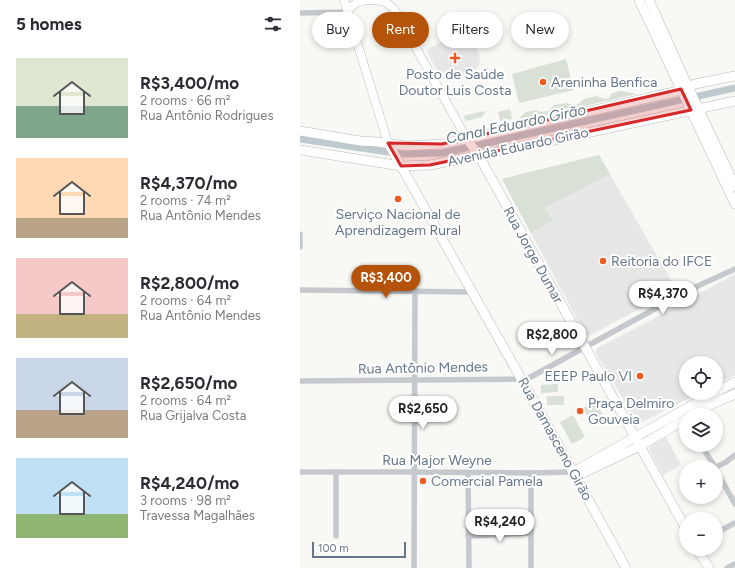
<!DOCTYPE html>
<html lang="en">
<head>
<meta charset="utf-8">
<style>
	:root { --surface:#fff; --page:#f7f7f7; --text:#2b2b33; --muted:#7c7c81; --accent:#b45309 }
	body { margin:0; font-family:Figtree,sans-serif; background:var(--page); color:var(--text); height:100vh; display:flex; flex-direction:column; font-size:15px; white-space:nowrap }
	* { box-sizing:border-box; margin:0 }
	p { font-size:13px; color:var(--muted) }
	.icon { flex:none; width:22px; height:22px; fill:none; stroke:currentColor; stroke-width:2; stroke-linecap:round; stroke-linejoin:round }
	.map { position:relative; flex:1; overflow:hidden }
	.drawer { display:flex; flex-direction:column; background:var(--surface); width:300px }
	.drawer>* { flex:none }
	.top-card { position:absolute; left:12px; top:12px; width:363px; height:36px; display:flex; gap:8px }
	.buttons { position:absolute; left:379px; top:356px; display:grid; gap:8px }
	.buttons a { display:grid; place-items:center; width:44px; height:44px; border-radius:50%; background:var(--surface); box-shadow:0 2px 6px #0003; font-size:20px }
	.scale { position:absolute; left:12px; bottom:10px; width:94px; box-sizing:border-box; padding-left:4px; border:2px solid #657688; border-top:0; font-size:11px; line-height:14px; white-space:nowrap; color:#657688; -webkit-text-stroke:3px #fff; paint-order:stroke }
	.price { position:absolute; translate:-50% -34px; padding:0 9px; border-radius:14px; background:#fff; color:#222; font-size:13px; line-height:26px; filter:drop-shadow(0 1px 2px #0008) }
	.price::after { content:''; position:absolute; left:50%; top:24px; width:12px; height:9px; margin-left:-6px; background:inherit; clip-path:polygon(0 0,100% 0,50% 100%) }
	.price.on { background:var(--accent); color:#fff }
	ul { padding:0; list-style:none }
	li { display:flex; align-items:center; gap:12px; height:100px; padding:0 16px }
	li span { display:grid; place-items:center; flex:none; width:112px; height:80px; border-radius:0px; color:#555 }
	li>.icon { margin-inline-start:auto }
	span .icon { width:48px; height:48px; fill:#fffc; stroke-width:1 }
	li b { font-size:17px }
	h2 { display:flex; justify-content:space-between; align-items:center; height:48px; padding:0 16px; font-size:17px }
	.tag { padding:0 14px; border-radius:18px; background:var(--surface); box-shadow:0 2px 6px #0003; font-size:14px; line-height:36px }
	.tag.on { background:var(--accent); color:#fff }
	main { display:flex; flex:1; min-height:0 }
	.map>svg:first-child { display:block }
</style>
</head>
<body>
<main>
<section class="drawer">
<h2>5 homes<svg class="icon" aria-label="filters" viewBox="0 0 24 24"><path d="M4 7h16M4 17h16"/><circle cx="9" cy="7" r="2"/><circle cx="15" cy="17" r="2"/></svg></h2>
<ul>
<li><span style="background:linear-gradient(#dfe7d0 60%,#7fa58c 0)"><svg class="icon" aria-label="home" viewBox="0 0 24 24"><path d="M3 11l9-7 9 7M6 9v11h12V9"/></svg></span><div><b>R$3,400/mo</b><p>2 rooms · 66 m²</p><p>Rua Antônio Rodrigues</p></div></li>
<li><span style="background:linear-gradient(#ffd9b3 75%,#b9a48a 0)"><svg class="icon" aria-label="home" viewBox="0 0 24 24"><path d="M3 11l9-7 9 7M6 9v11h12V9"/></svg></span><div><b>R$4,370/mo</b><p>2 rooms · 74 m²</p><p>Rua Antônio Mendes</p></div></li>
<li><span style="background:linear-gradient(#f6c9c9 70%,#c2b280 0)"><svg class="icon" aria-label="home" viewBox="0 0 24 24"><path d="M3 11l9-7 9 7M6 9v11h12V9"/></svg></span><div><b>R$2,800/mo</b><p>2 rooms · 64 m²</p><p>Rua Antônio Mendes</p></div></li>
<li><span style="background:linear-gradient(#c9d6e8 65%,#b9a48a 0)"><svg class="icon" aria-label="home" viewBox="0 0 24 24"><path d="M3 11l9-7 9 7M6 9v11h12V9"/></svg></span><div><b>R$2,650/mo</b><p>2 rooms · 64 m²</p><p>Rua Grijalva Costa</p></div></li>
<li><span style="background:linear-gradient(#bfe0f5 70%,#8fb573 0)"><svg class="icon" aria-label="home" viewBox="0 0 24 24"><path d="M3 11l9-7 9 7M6 9v11h12V9"/></svg></span><div><b>R$4,240/mo</b><p>3 rooms · 98 m²</p><p>Travessa Magalhães</p></div></li>
</ul>
</section>
<div class="map">
<svg width="435" height="568" viewBox="0 0 435 568">
	<rect width="100%" height="100%" fill="#f8f8f5"/>
	<!-- built -->
	<g fill="#e6e7e6">
		<polygon points="158,34 169,39 175,44 180,56 179,65 177,69 175,70 175,71 172,71 144,78 142,79 126,50"/>
		<polygon points="299,155 376,289 291,335 286,336 202,179"/>
		<polygon points="435,274 435,375 416,384 416,363 386,363 386,393 399,393 338,424 295,352 297,348 342,325"/>
		<polygon points="366,437 381,465 363,475 349,449 350,446"/>
	</g>
	<!-- green -->
	<g fill="#d9e0d6">
		<polygon points="266,59 274,90 219,103 212,74"/>
		<polygon points="321,91 337,94 218,121 217,120 226,112 235,110 241,112 248,111 254,105 267,103 274,105 278,104 284,99 297,96 304,99 309,98 312,93"/>
		<polygon points="210,109 212,119 200,121 198,112"/>
		<polygon points="184,111 185,114 183,115 182,117 166,121 163,116"/>
		<polygon points="299,155 310,174 244,208 253,220 231,233 202,179"/>
		<polygon points="258,384 258,392 241,393 241,385"/>
		<rect x="247" y="396" width="17" height="9"/>
		<polygon points="295,401 302,414 290,421 283,408"/>
		<polygon points="273,415 285,437 272,444 260,422"/>
	</g>
	<g fill="none" stroke-linecap="round" stroke-linejoin="round">
		<!-- canal -->
		<polyline stroke="#bfcacf" stroke-width="7" points="0,139 102,154 143,153 435,88"/>
		<defs>
			<g id="secondary">
				<polyline points="44,0 88,143"/>
				<polyline points="66,0 84,1 94,9 167,139"/>
				<path d="M48,12C51,4 58,2 66,0"/>
			</g>
			<g id="primary">
				<polyline points="339,0 435,204"/>
				<polyline points="349,0 385,80 435,186"/>
				<polyline points="0,131 60,141 77,142 106,146 142,144 172,138 374,92 395,84 435,76"/>
				<polyline points="167,139 179,156 386,529"/>
				<polyline points="88,143 236,405 326,568"/>
				<polyline points="0,150 101,166 130,165 236,144 435,101"/>
				<polyline points="416,392 435,382"/>
				<polyline points="393,415 414,403 435,394"/>
				<polyline points="273,472 414,393"/>
				<polyline points="283,473 340,446 386,419"/>
				<polyline points="397,549 409,568"/>
			</g>
		</defs>
		<!-- secondary casing -->
		<use href="#secondary" stroke="#b9bec3" stroke-width="9"/>
		<!-- primary casing -->
		<use href="#primary" stroke="#b8bcc0" stroke-width="10"/>
		<!-- street -->
		<g stroke="#c5c9cd" stroke-width="5.5">
			<polyline points="0,13 48,12"/>
			<polyline points="0,247 0,234"/>
			<polyline points="0,290 172,292"/>
			<polyline points="0,381 227,379 391,289 435,269"/>
			<polyline points="401,445 415,467"/>
			<polyline points="416,467 426,462 435,455"/>
			<polyline points="416,470 435,504"/>
			<polyline points="0,472 115,472 231,473 273,472"/>
			<polyline points="36,472 36,536"/>
			<polyline points="168,472 169,568"/>
			<polyline points="416,533 435,523"/>
			<polyline points="168,536 231,533"/>
			<polyline points="114,568 115,291"/>
			<polyline points="231,568 231,473"/>
			<polyline points="427,568 435,564"/>
		</g>
		<!-- secondary -->
		<use href="#secondary" stroke="#fff" stroke-width="8"/>
		<!-- primary -->
		<use href="#primary" stroke="#fff" stroke-width="9"/>
	</g>
	<!-- marked area -->
	<path fill="#d62828" fill-opacity="0.2" stroke="#d62828" stroke-width="3" stroke-linejoin="round" d="M381,89L391,110L130,165L101,166L88,143L142,144Z"/>
	<!-- markers -->
	<g fill="#ed5b20" stroke="#fff" stroke-width="1.5">
		<path d="M153 52h4v4h4v4h-4v4h-4v-4h-4v-4h4z"/>
		<circle cx="243" cy="82" r="4"/>
		<circle cx="98" cy="199" r="4"/>
		<circle cx="303" cy="261" r="4"/>
		<circle cx="340" cy="376" r="4"/>
		<circle cx="280" cy="411" r="4"/>
		<circle cx="123" cy="481" r="4"/>
	</g>
	<g text-anchor="middle" dominant-baseline="central" stroke-width="4" stroke-linejoin="round" paint-order="stroke">
		<!-- poi labels -->
		<g font-size="14" fill="#657688" stroke="#fff" text-anchor="start">
			<text x="155" y="74" text-anchor="middle">Posto de Saúde<tspan x="155" dy="16">Doutor Luis Costa</tspan></text>
			<text x="251" y="82">Areninha Benfica</text>
			<text x="98" y="214" text-anchor="middle">Serviço Nacional de<tspan x="98" dy="16">Aprendizagem Rural</tspan></text>
			<text x="311" y="261">Reitoria do IFCE</text>
			<text x="332" y="376" text-anchor="end">EEEP Paulo VI</text>
			<text x="288" y="403">Praça Delmiro<tspan x="288" dy="16">Gouveia</tspan></text>
			<text x="131" y="481">Comercial Pamela</text>
		</g>
		<!-- street labels -->
		<g font-size="14" fill="#657688" stroke="#fff">
			<text transform="translate(218 147) rotate(-12)">Avenida Eduardo Girão</text>
			<text transform="translate(233 255) rotate(61)">Rua Jorge Dumar</text>
			<text transform="translate(123 368) rotate(-1)">Rua Antônio Mendes</text>
			<text transform="translate(255 439) rotate(61)">Rua Damasceno Girão</text>
			<text x="137" y="460">Rua Major Weyne</text>
		</g>
		<!-- water labels -->
		<g font-size="15" font-style="italic" fill="#617883" stroke="#fff">
			<text transform="translate(216 124) rotate(-12)">Canal Eduardo Girão</text>
		</g>
	</g>
</svg>
<div class="buttons">
<a><svg class="icon" aria-label="locate" viewBox="0 0 24 24"><circle cx="12" cy="12" r="6"/><path d="M12 2v4M12 18v4M2 12h4M18 12h4"/></svg></a>
<a><svg class="icon" aria-label="layers" viewBox="0 0 24 24"><path d="M12 4l9 5-9 5-9-5zM3 14l9 5 9-5"/></svg></a>
<a>+</a>
<a>−</a>
</div>
<div class="scale">100 m</div>
<b class="price on" style="left:86px;top:299px">R$3,400</b>
<b class="price" style="left:363px;top:315px">R$4,370</b>
<b class="price" style="left:252px;top:356px">R$2,800</b>
<b class="price" style="left:123px;top:430px">R$2,650</b>
<b class="price" style="left:200px;top:543px">R$4,240</b>
<div class="top-card">
<a class="tag">Buy</a>
<a class="tag on">Rent</a>
<a class="tag">Filters</a>
<a class="tag">New</a>
</div>
</div>
</main>
</body>
</html>
